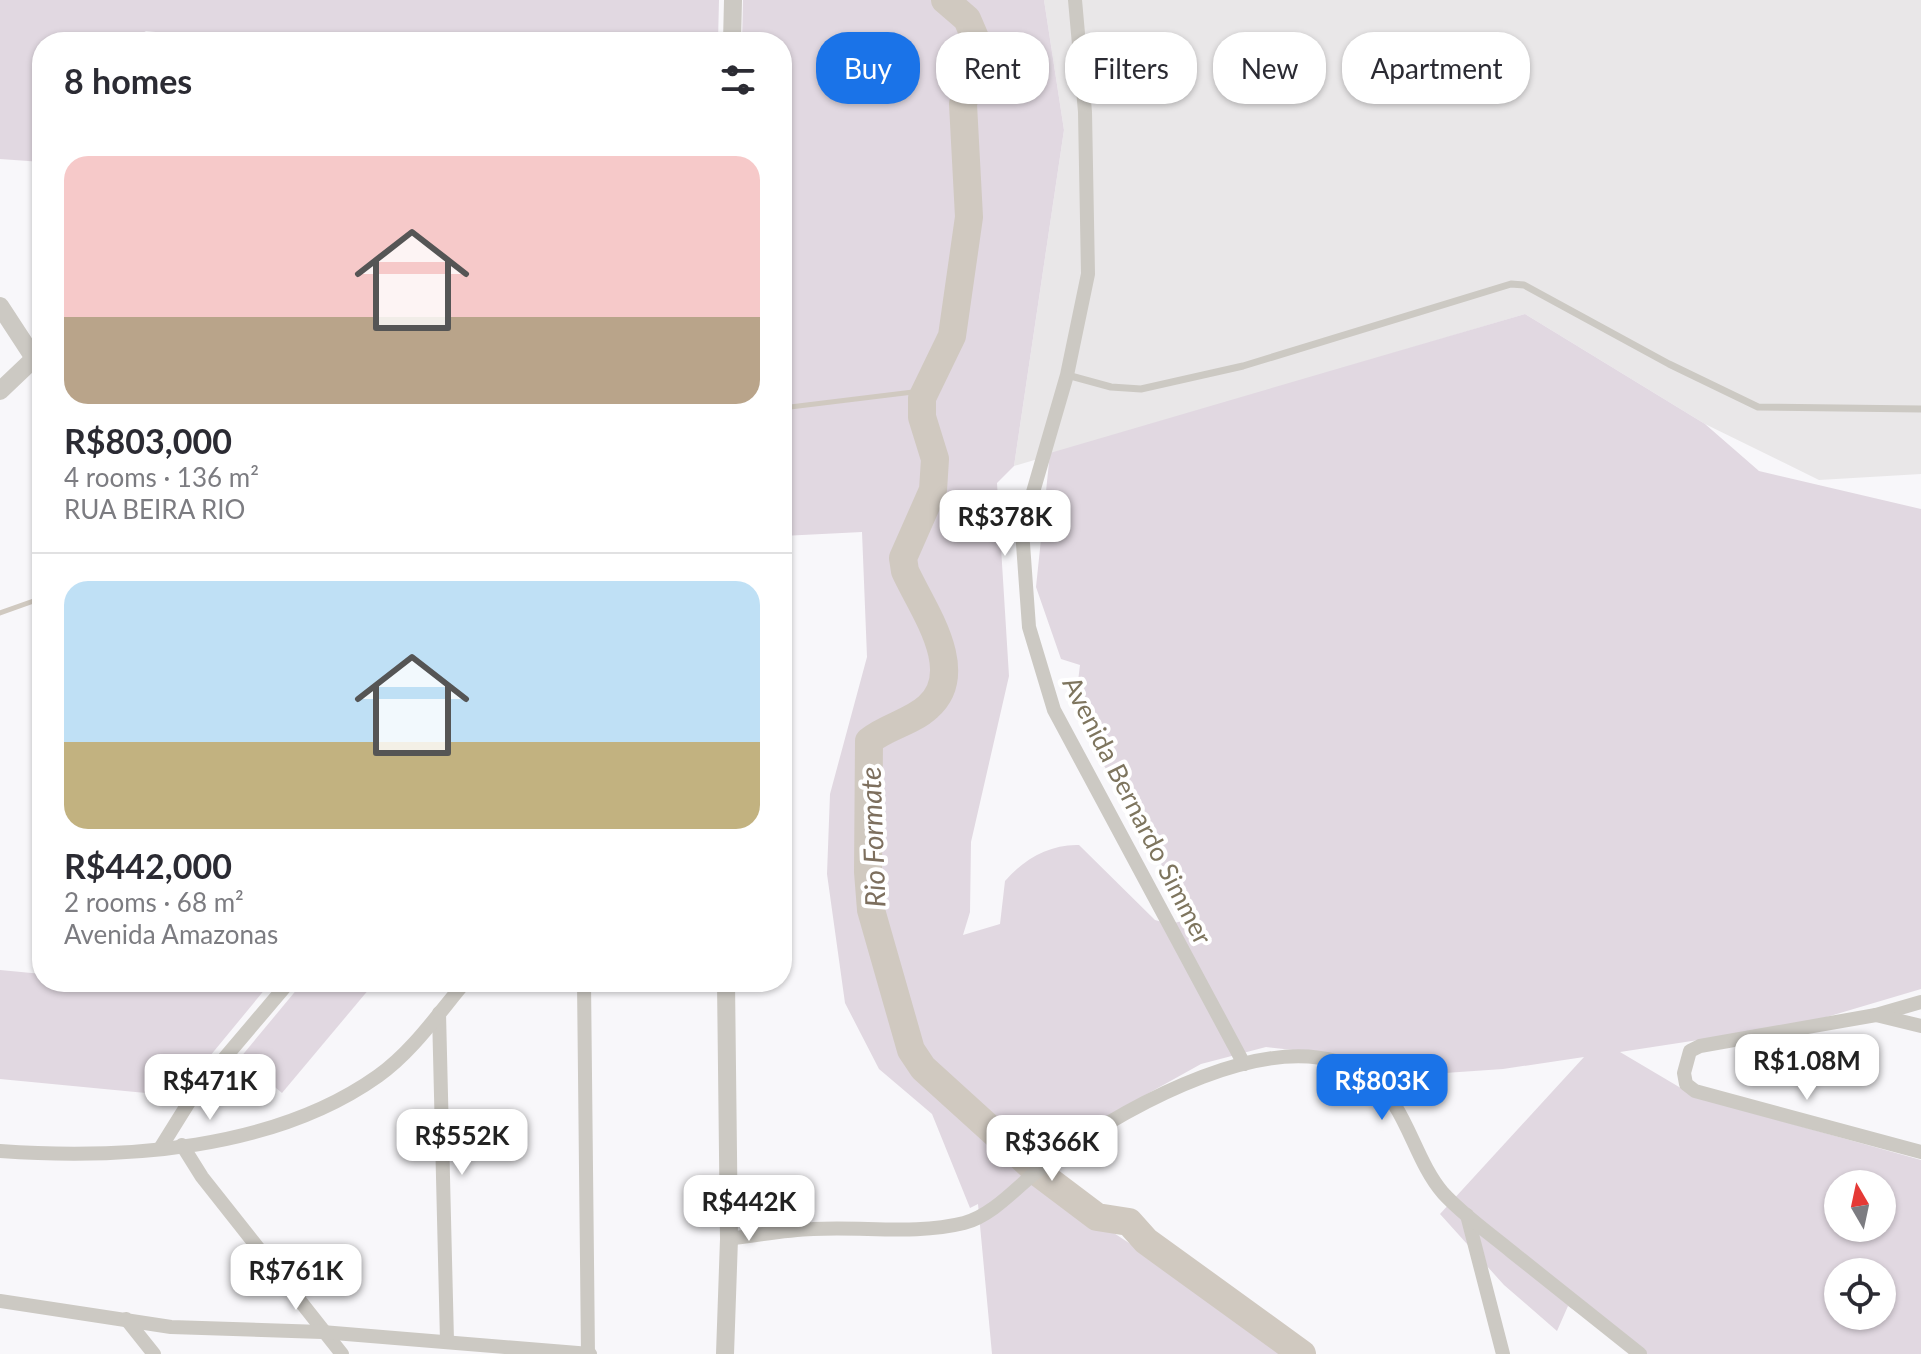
<!DOCTYPE html>
<html lang="en">
<head>
<meta charset="utf-8">
<style>
	:root { --surface:#fff; --page:#f2f2f3; --text:#2b2b33; --muted:#7c7c81; --line:#e1e1e2; --accent:#1a73e8 }
	body { margin:0; font-family:Lato,sans-serif; background:var(--page); color:var(--text); height:100vh; display:flex; flex-direction:column; font-size:30px; white-space:nowrap }
	* { box-sizing:border-box; margin:0 }
	p { font-size:26px; color:var(--muted) }
	.icon { flex:none; width:44px; height:44px; fill:none; stroke:currentColor; stroke-width:2; stroke-linecap:round; stroke-linejoin:round }
	.map { position:relative; flex:1; overflow:hidden }
	.side { position:absolute; left:32px; top:32px; width:760px; height:960px; display:flex; flex-direction:column; background:var(--surface); border-radius:32px; box-shadow:0 2px 6px #0004 }
	.side>* { flex:none }
	.top-card { position:absolute; left:816px; top:32px; width:760px; height:72px; display:flex; gap:16px }
	.needle { width:52px; rotate:351deg }
	.fabs { position:absolute; left:1824px; top:1170px; display:grid; gap:16px }
	.fabs a { display:grid; place-items:center; width:72px; height:72px; border-radius:50%; background:var(--surface); box-shadow:0 2px 6px #0004; font-size:40px }
	.price { position:absolute; translate:-50% -68px; padding:0 18px; border-radius:16px; background:#fff; color:#222; font-size:26px; line-height:52px; filter:drop-shadow(0 2px 4px #0008) }
	.price::after { content:''; position:absolute; left:50%; top:48px; width:24px; height:18px; margin-left:-12px; background:inherit; clip-path:polygon(0 0,100% 0,50% 100%) }
	.price.on { background:var(--accent); color:#fff }
	ul { padding:0; list-style:none }
	li { display:grid; align-content:center; gap:16px; height:424px; padding:0 32px }
	li+li { border-top:2px solid var(--line) }
	li span { display:grid; place-items:center; height:248px; border-radius:24px; color:#555 }
	li>.icon { margin-inline-start:auto }
	span .icon { width:144px; height:144px; fill:#fffc; stroke-width:1 }
	li b { font-size:34px }
	h2 { display:flex; justify-content:space-between; align-items:center; height:96px; padding:0 32px; font-size:34px }
	.chip { padding:0 28px; border-radius:32px; background:var(--surface); box-shadow:0 2px 6px #0004; font-size:28px; line-height:72px }
	.chip.on { background:var(--accent); color:#fff }
	.map>svg:first-child { display:block }
</style>
</head>
<body>
<div class="map">
<svg width="1921" height="1354" viewBox="0 0 1921 1354">
	<rect width="100%" height="100%" fill="#f8f7fa"/>
	<!-- built -->
	<polygon fill="#e9e7e8" points="1044,0 1921,0 1921,474 1819,480 1705,424 1525,314 1014,466 1064,130"/>
	<!-- green -->
	<g fill="#e1d8e1" fill-rule="evenodd">
		<polygon points="0,0 719,0 718,42 250,42 146,31 128,42 42,42 42,162 0,159"/>
		<path d="M743,0H1044L1064,130L1014,466L997,483L1009,676L971,842L970,912L963,935L1000,924L1005,881C1024,859 1050,844 1079,845L1155,920L1169,924L1183,921L1186,907L1074,714L1080,665L1061,659L1036,587L1050,453L1525,314L1705,424L1759,471L1921,509V989L1803,1024L1620,1052L1696,1097L1921,1160V1354H1637L1568,1306L1557,1331L1504,1285L1440,1214L1584,1057L1503,1069L1387,1077L1329,1054L1266,1047L1201,1064L1050,1148V1154L1024,1174L1298,1354H992L978,1204L970,1208L932,1114L879,1069L845,1003L827,874L830,794L867,657L862,532L782,536V42H742ZM1838,1184H1882V1228H1838ZM1838,1272H1882V1316H1838Z"/>
		<polygon points="0,970 42,974 42,982 119,982 197,990 225,982 271,982 177,1096 0,1079"/>
		<polygon points="303,982 375,982 282,1093 240,1058"/>
	</g>
	<g fill="none" stroke-linecap="round" stroke-linejoin="round">
		<!-- stream -->
		<g stroke="#d0c9c0" stroke-width="5">
			<polyline points="782,408 913,392 923,396"/>
			<polyline points="0,613 42,598"/>
		</g>
		<!-- river -->
		<path stroke="#d0c9c0" stroke-width="28" d="M945,0L967,19L976,40L977,52L963,104L969,217L952,336L922,398V417L935,459L933,490L903,558L905,571C921,607 969,671 928,707C912,722 886,727 869,741L868,872L871,910L911,1050L923,1068L1040,1174L1097,1217L1129,1222L1146,1241L1302,1354"/>
		<!-- service -->
		<polyline stroke="#ccc9c3" stroke-width="7" points="1067,375 1111,387 1141,389 1243,366 1511,284 1524,285 1669,364 1758,407 1921,409"/>
		<!-- minor -->
		<g stroke="#ccc9c3" stroke-width="14">
			<polyline points="1075,0 1085,112 1088,274 1067,375 1022,530 1029,627 1054,710 1244,1064"/>
			<polyline points="584,982 588,1354"/>
			<polyline points="1921,1002 1876,1015 1700,1046 1690,1051 1684,1073 1686,1084 1695,1091 1921,1152"/>
			<polyline points="439,1013 447,1341"/>
			<polyline points="1876,1015 1921,1026"/>
			<polyline points="182,1145 202,1177 342,1354"/>
			<polyline points="161,1147 194,1094 289,982"/>
			<path d="M0,1151C123,1160 274,1150 378,1076C412,1052 438,1014 465,982"/>
			<polyline points="1467,1215 1503,1354"/>
			<path d="M729,1239C756,1235 785,1230 813,1229C862,1226 916,1235 964,1223C995,1215 1021,1182 1047,1163C1120,1111 1281,1014 1369,1077C1407,1104 1413,1158 1443,1193C1463,1215 1489,1233 1512,1252C1555,1286 1597,1320 1640,1354"/>
			<polyline points="0,1301 171,1327 322,1332 590,1354"/>
			<polyline points="126,1319 154,1354"/>
		</g>
		<!-- tertiary -->
		<g stroke="#ccc9c3" stroke-width="18">
			<polyline points="732,42 733,0"/>
			<polyline points="0,306 34,358"/>
			<polyline points="0,391 42,351"/>
			<polyline points="725,1354 729,1239 726,982"/>
		</g>
	</g>
	<g text-anchor="middle" dominant-baseline="central" stroke-width="8" stroke-linejoin="round" paint-order="stroke">
		<!-- street labels -->
		<g font-size="26" fill="#7e755e" stroke="#fff">
			<text transform="translate(1138 810) rotate(63)">Avenida Bernardo Simmer</text>
		</g>
		<!-- water labels -->
		<g font-size="28" font-style="italic" fill="#7d6f5e" stroke="#fff">
			<text transform="translate(872 837) rotate(-92)">Rio Formate</text>
		</g>
	</g>
</svg>
<div class="fabs">
<a><svg class="needle" viewBox="-14 -14 28 28"><path d="M0-13l5 13h-10z" fill="#e53935"/><path d="M0 13l5-13h-10z" fill="#7c7c81"/></svg></a>
<a><svg class="icon" aria-label="locate" viewBox="0 0 24 24"><circle cx="12" cy="12" r="6"/><path d="M12 2v4M12 18v4M2 12h4M18 12h4"/></svg></a>
</div>
<b class="price" style="left:1005px;top:558px">R$378K</b>
<b class="price" style="left:1807px;top:1102px">R$1.08M</b>
<b class="price" style="left:210px;top:1122px">R$471K</b>
<b class="price on" style="left:1382px;top:1122px">R$803K</b>
<b class="price" style="left:462px;top:1177px">R$552K</b>
<b class="price" style="left:1052px;top:1183px">R$366K</b>
<b class="price" style="left:749px;top:1243px">R$442K</b>
<b class="price" style="left:296px;top:1312px">R$761K</b>
<div class="top-card">
<a class="chip on">Buy</a>
<a class="chip">Rent</a>
<a class="chip">Filters</a>
<a class="chip">New</a>
<a class="chip">Apartment</a>
</div>
<section class="side">
<h2>8 homes<svg class="icon" aria-label="filters" viewBox="0 0 24 24"><path d="M4 7h16M4 17h16"/><circle cx="9" cy="7" r="2"/><circle cx="15" cy="17" r="2"/></svg></h2>
<ul>
<li><span style="background:linear-gradient(#f6c9c9 65%,#b9a48a 0)"><svg class="icon" aria-label="home" viewBox="0 0 24 24"><path d="M3 11l9-7 9 7M6 9v11h12V9"/></svg></span><div><b>R$803,000</b><p>4 rooms · 136 m²</p><p>RUA BEIRA RIO</p></div></li>
<li><span style="background:linear-gradient(#bfe0f5 65%,#c2b280 0)"><svg class="icon" aria-label="home" viewBox="0 0 24 24"><path d="M3 11l9-7 9 7M6 9v11h12V9"/></svg></span><div><b>R$442,000</b><p>2 rooms · 68 m²</p><p>Avenida Amazonas</p></div></li>
</ul>
</section>
</div>
</body>
</html>
